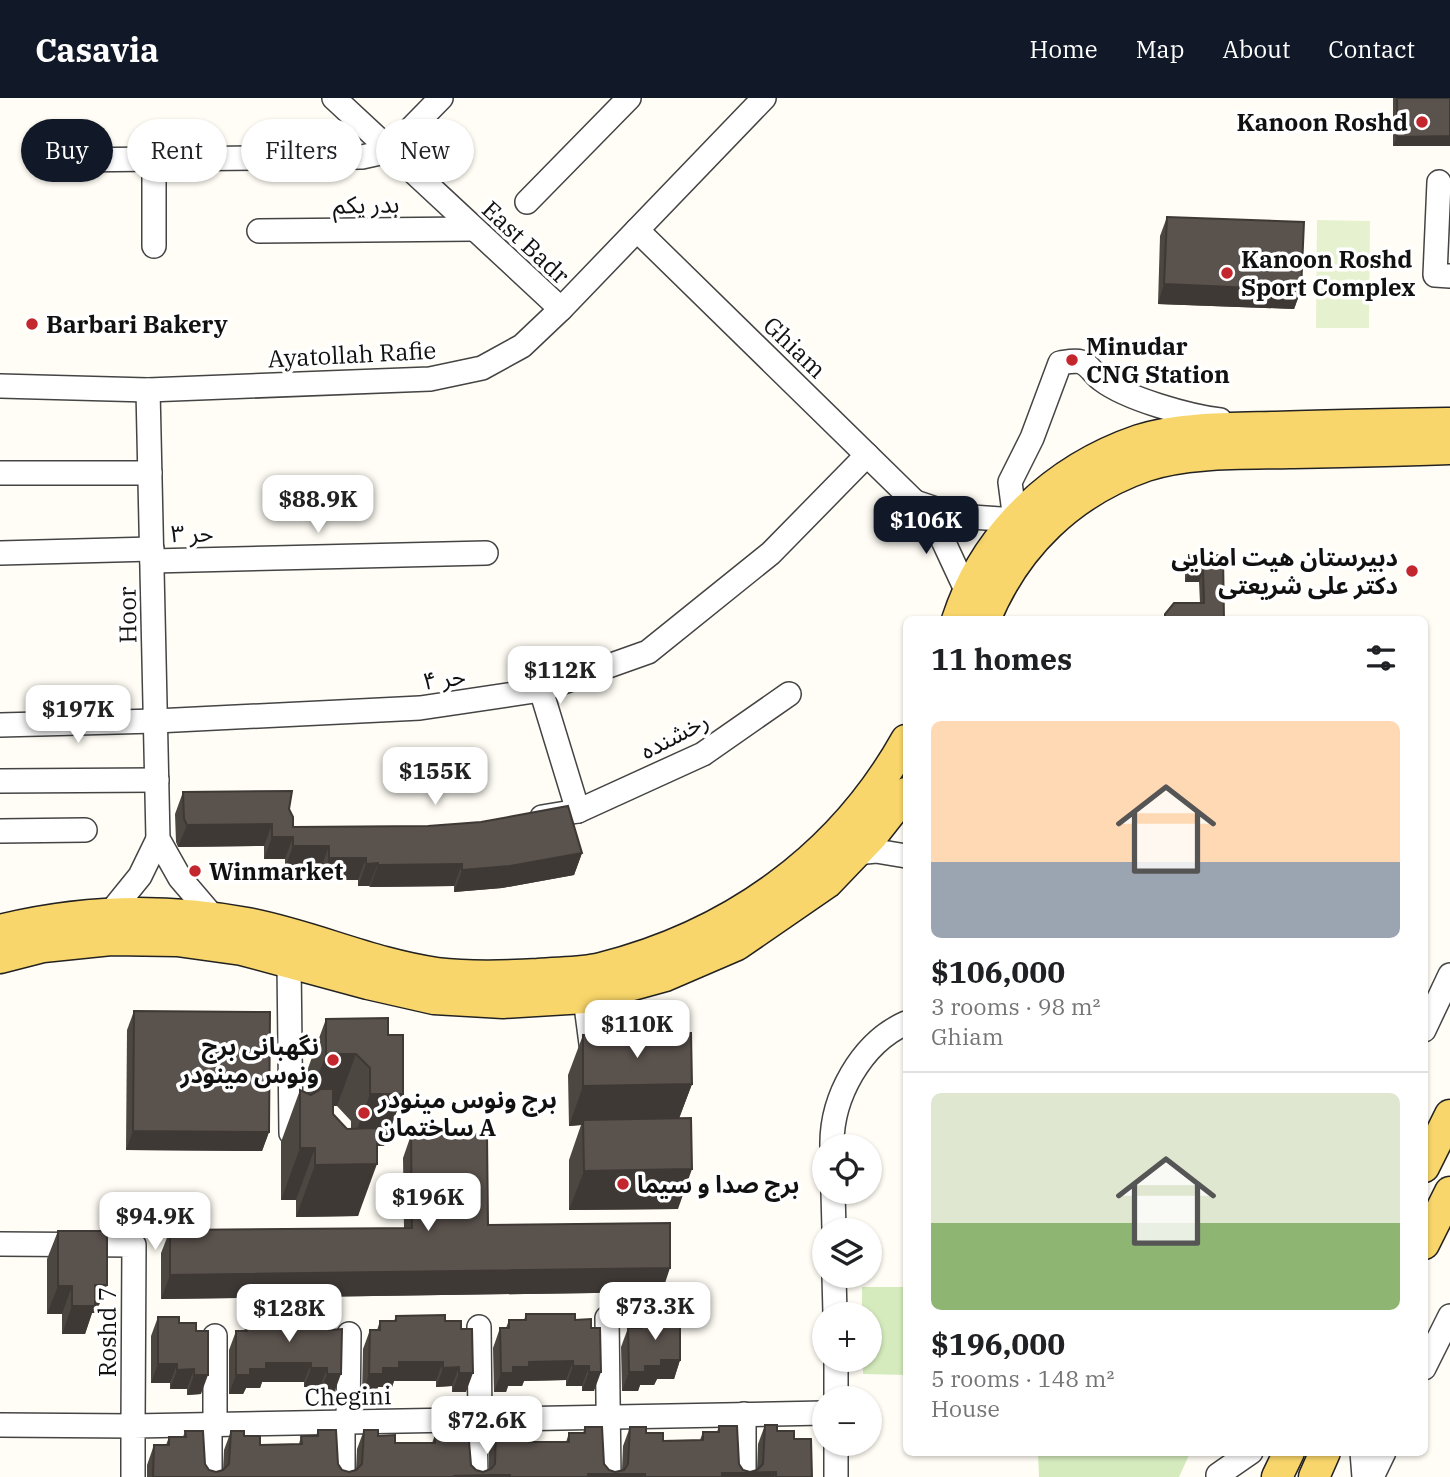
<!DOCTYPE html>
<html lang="en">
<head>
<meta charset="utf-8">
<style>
	:root { --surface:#fff; --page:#f6f6f6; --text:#202124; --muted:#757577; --line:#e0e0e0; --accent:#111827 }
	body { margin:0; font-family:"IBM Plex Serif","Noto Sans Arabic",serif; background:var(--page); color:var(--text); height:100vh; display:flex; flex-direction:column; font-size:26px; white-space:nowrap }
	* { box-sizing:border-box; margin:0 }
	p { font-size:23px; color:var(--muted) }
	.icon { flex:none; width:38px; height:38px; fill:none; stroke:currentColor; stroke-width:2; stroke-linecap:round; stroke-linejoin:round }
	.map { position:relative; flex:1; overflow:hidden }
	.drawer { position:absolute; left:903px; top:518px; width:525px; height:840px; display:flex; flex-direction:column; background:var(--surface); border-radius:10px; box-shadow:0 2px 5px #0004 }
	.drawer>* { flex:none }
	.banner { position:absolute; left:21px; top:21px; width:665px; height:63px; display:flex; gap:14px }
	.controls { position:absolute; left:812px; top:1036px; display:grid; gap:14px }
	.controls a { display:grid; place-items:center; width:70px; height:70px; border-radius:50%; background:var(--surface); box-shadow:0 2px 5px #0004; font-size:35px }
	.price { position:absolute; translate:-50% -60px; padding:0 16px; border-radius:14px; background:#fff; color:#222; font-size:23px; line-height:46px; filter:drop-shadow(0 2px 4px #0008) }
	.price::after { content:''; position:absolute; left:50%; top:42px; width:21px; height:16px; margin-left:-10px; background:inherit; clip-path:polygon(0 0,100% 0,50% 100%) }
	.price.active { background:var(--accent); color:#fff }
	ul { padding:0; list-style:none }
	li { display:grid; align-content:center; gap:14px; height:371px; padding:0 28px }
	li+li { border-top:2px solid var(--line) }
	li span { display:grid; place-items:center; height:217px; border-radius:10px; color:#555 }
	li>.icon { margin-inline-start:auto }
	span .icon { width:126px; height:126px; fill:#fffc; stroke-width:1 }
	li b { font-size:30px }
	h2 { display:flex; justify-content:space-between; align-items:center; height:84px; padding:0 28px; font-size:30px }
	.tag { padding:0 24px; border-radius:32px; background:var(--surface); box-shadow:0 2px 5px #0004; font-size:24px; line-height:63px }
	.tag.active { background:var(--accent); color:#fff }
	header { display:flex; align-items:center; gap:42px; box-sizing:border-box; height:98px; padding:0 35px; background:var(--accent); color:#fff }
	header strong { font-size:33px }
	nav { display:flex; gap:38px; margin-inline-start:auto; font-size:24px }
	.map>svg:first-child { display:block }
</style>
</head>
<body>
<header>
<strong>Casavia</strong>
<nav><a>Home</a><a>Map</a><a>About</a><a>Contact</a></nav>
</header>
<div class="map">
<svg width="1450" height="1379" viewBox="0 0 1450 1379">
	<rect width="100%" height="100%" fill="#fffdf5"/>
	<!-- green -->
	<g fill="#d5ebbd">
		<polygon points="862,1189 906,1189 906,1277 863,1276 863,1262 870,1262 870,1216 862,1216"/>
		<polygon points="1038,1355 1038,1354 1190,1355 1179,1379 1039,1379"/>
	</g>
	<!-- pitch -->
	<polygon fill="#e6f2cf" points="1317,122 1370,123 1369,230 1316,230"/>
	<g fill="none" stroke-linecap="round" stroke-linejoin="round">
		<defs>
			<g id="minor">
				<polyline points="334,0 561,211"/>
				<polyline points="67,62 362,59 389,53 441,0"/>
				<polyline points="1439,84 1435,177 1450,178"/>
				<polyline points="527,104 629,0"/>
				<polyline points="637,132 915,404 940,436 967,494"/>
				<polyline points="259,133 473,131"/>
				<polyline points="154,148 154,61"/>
				<polyline points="0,288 148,292 430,281 482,270 522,248 561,211 764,0"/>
				<polyline points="148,292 158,741 180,780 215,821"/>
				<polyline points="0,375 150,375"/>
				<path d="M915,404L957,418L1015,422L1010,384L1032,340L1060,265C1067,264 1075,262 1081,264C1090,267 1094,277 1102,282C1127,301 1189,318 1220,322"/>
				<polyline points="0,455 152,451"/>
				<polyline points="152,463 486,455"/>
				<polyline points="541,592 578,713"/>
				<polyline points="0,627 156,623 420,610 541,592 648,554 771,455 867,357"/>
				<polyline points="0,683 157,682"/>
				<polyline points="542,719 578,713 703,656 789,596"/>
				<polyline points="0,733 85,732"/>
				<polyline points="856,755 876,753 906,758"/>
				<polyline points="110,815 140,778 158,741"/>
				<polyline points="289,864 291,1035"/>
				<polyline points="585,900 593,961"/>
				<polyline points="1424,932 1450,877"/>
				<path d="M832,1048C831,1000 861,945 906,925"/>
				<polyline points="833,1094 834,1132"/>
				<polyline points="0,1146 134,1147 133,1328 0,1327"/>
				<polyline points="834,1178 835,1216"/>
				<polyline points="607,1220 609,1379"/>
				<polyline points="479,1229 480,1322"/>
				<polyline points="215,1238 215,1327"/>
				<polyline points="836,1262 836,1300"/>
				<polyline points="1424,1270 1450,1218"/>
				<polyline points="744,1316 744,1379"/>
				<polyline points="475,1322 476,1379"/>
				<polyline points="343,1324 343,1379"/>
				<polyline points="348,1324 349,1236"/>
				<polyline points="210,1327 210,1379"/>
				<polyline points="836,1346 836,1379"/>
				<polyline points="1362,1354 1364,1379"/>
				<polyline points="1218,1377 1251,1354"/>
				<polyline points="133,1379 133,1328 824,1315"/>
				<polyline points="1372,1379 1384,1354"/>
			</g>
			<g id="major">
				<path d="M957,522C985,436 1054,371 1139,342C1180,329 1232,330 1275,329C1333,327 1392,326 1450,325"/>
				<path d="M985,522C1015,448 1071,394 1146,368C1187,354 1246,356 1290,355C1343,354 1397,353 1450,351"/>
				<path d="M0,832C81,812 165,810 247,825C311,837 372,866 437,875C470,879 504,878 538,876C558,874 581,875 601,870C731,837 840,760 906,642"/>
				<polyline points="0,860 43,849 111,842 177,843 242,852 368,886 434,901 503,905 585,900 665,878 737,847 827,785 873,737 906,695"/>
				<polyline points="1424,1069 1450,1017"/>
				<polyline points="1424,1146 1450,1094"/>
				<polyline points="1277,1379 1289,1354"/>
				<polyline points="1314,1379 1325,1354"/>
			</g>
		</defs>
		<!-- minor casing -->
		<use href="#minor" stroke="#444" stroke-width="26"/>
		<!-- major casing -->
		<use href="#major" stroke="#222" stroke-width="33"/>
		<!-- minor -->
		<use href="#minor" stroke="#fff" stroke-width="23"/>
		<!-- major -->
		<use href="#major" stroke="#f9d66b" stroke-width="30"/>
	</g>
	<!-- wall -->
	<g fill="#4d4742" fill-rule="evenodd">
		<polygon points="1393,0 1450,0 1393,48"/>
		<polygon points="1167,119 1301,192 1294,211 1158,206 1160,138"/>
		<polygon points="1189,457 1223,457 1224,522 1163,522 1165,516 1200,505 1199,484 1185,484 1185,469"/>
		<polygon points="183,694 289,711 293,729 582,755 574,777 502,790 454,794 454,788 370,789 369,788 358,788 358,782 321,782 321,770 285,770 285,761 264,761 264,748 178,749 176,744 175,716"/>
		<polygon points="134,913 269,1034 262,1053 126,1052 127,932"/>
		<path d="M326,921L388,937L403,996L384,1048H377L358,1118L296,1119V1102H281V1044L300,992L307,995V973ZM333,1008H337L351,1023V1031H347L333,1016Z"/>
		<polygon points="583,937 692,986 679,1020 678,1111 569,1112 569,1062 581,1027 569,1028 568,977"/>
		<polygon points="411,1037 488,1127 662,1194 161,1201 161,1155 170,1132 404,1130 403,1060"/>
		<polygon points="58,1133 96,1215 92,1215 85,1236 62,1236 62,1216 47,1216 47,1161"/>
		<polygon points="658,1215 680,1262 674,1281 657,1281 654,1287 640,1287 638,1293 622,1293 621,1249 628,1230 639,1230 642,1221 656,1221"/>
		<polygon points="526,1216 575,1222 591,1221 594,1293 582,1293 582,1288 566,1288 566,1282 524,1283 522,1288 508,1288 506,1294 494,1294 493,1250 500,1230 506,1230 509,1222 524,1222"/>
		<polygon points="264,1218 313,1223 329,1232 334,1295 320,1295 320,1289 304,1289 304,1284 262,1284 260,1290 246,1290 243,1296 229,1296 229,1252 236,1233 244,1233 247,1224 262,1224"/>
		<polygon points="396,1218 445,1223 461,1231 466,1294 452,1294 452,1288 436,1289 436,1283 394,1283 392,1289 378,1289 376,1295 362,1296 363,1251 370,1232 377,1232 380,1223 394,1223"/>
		<polygon points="158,1219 179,1225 196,1233 201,1296 187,1297 187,1291 170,1291 170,1285 151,1285 151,1238"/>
		<polygon points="765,1327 794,1341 812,1379 147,1379 147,1367 154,1347 166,1347 169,1339 183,1339 185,1333 205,1366 209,1372 216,1374 223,1372 224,1352 231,1333 260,1347 299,1346 301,1338 316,1338 318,1332 338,1366 342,1372 349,1374 356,1372 357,1351 364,1332 395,1345 432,1345 435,1337 449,1337 452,1331 471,1367 476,1372 483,1374 489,1372 489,1350 496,1331 512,1336 529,1344 566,1344 569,1335 583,1335 585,1329 604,1366 609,1372 615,1374 622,1372 623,1348 630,1329 646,1335 663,1343 700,1342 703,1334 717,1334 719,1328 739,1366 743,1372 750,1374 757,1372 758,1346"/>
	</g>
	<!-- shaded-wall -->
	<g fill="#3f3936">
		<polygon points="1450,38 1450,48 1393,48 1397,39"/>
		<polygon points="1164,186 1301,192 1294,211 1158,206"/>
		<polygon points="1189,473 1203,473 1199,484 1185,484"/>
		<polygon points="272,726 264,748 178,749 187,727"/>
		<polygon points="272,739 293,739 285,761 264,761"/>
		<polygon points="293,748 329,748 321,770 285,770"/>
		<polygon points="582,755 574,777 502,790 454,794 462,772"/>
		<polygon points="329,760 366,760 358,782 321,782"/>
		<polygon points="378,765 369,788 358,788 366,766"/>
		<polygon points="462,766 454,788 370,789 378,767"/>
		<polygon points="326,956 356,956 337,1008 307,1008"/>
		<polygon points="692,986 677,1026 583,1022 581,1027 569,1028 583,988"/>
		<polygon points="370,996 403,996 384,1048 351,1048"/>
		<polygon points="133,1033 269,1034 262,1053 126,1052"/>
		<polygon points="300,1050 315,1050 296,1102 281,1102"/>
		<polygon points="377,1066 358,1118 296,1119 315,1067"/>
		<polygon points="692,1071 678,1111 569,1112 584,1073"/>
		<polygon points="670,1170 662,1194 161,1201 170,1177"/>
		<polygon points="95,1187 107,1187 96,1215 92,1215 85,1236 62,1236 72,1208"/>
		<polygon points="58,1188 72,1188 62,1216 47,1216"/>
		<polygon points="661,1262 680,1262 674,1281 657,1281 654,1287 640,1287 638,1293 622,1293 629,1274"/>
		<polygon points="573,1263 566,1282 524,1283 522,1288 508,1288 506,1294 494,1294 501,1275 513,1269 529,1264"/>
		<polygon points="399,1264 443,1264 436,1283 394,1283 392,1289 378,1289 376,1295 362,1296 369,1276"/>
		<polygon points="266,1265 311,1265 304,1284 262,1284 260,1290 246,1290 243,1296 229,1296 236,1277"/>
		<polygon points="158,1266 177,1266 170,1285 151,1285"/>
		<polygon points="573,1268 589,1268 582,1288 566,1288"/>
		<polygon points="459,1269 452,1288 436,1289 443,1270"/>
		<polygon points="311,1270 327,1270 320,1289 304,1289"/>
		<polygon points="194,1271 187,1291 170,1291 177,1272"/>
		<polygon points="589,1274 601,1274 594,1293 582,1293"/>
		<polygon points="459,1275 473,1275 466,1294 452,1294"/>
		<polygon points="327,1276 341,1276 334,1295 320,1295"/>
		<polygon points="194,1277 208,1277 201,1296 187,1297"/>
		<polygon points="776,1374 774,1379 721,1379 722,1375"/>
		<polygon points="588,1376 645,1376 643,1379 587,1379"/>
		<polygon points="510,1377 510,1379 454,1379 454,1378"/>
	</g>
	<!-- building -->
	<g fill="#5a524d" stroke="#3f3936" stroke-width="2">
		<polygon points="1397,0 1450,0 1450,38 1397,39"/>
		<polygon points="1167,119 1304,124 1301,192 1164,186"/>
		<polygon points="1189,457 1223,457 1224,522 1165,522 1165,516 1174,505 1204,505 1203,473 1189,473"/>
		<polygon points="292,693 289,711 293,719 293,729 428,728 481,724 568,708 582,755 510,768 462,772 462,766 378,767 378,765 366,766 366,760 329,760 329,748 293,748 293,739 272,739 272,726 187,727 184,721 183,694"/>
		<polygon points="134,913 270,914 269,1034 133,1033"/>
		<polygon points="388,920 388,937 403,937 403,996 370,996 370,970 356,956 326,956 326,921"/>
		<polygon points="691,935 692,986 583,988 583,937"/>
		<polygon points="321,991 333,991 333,1016 347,1031 377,1030 377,1066 315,1067 315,1050 300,1050 300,992 311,997"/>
		<polygon points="691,1020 692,1071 584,1073 583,1022"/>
		<polygon points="487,1036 488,1127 670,1125 670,1170 170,1177 170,1132 412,1130 411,1037"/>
		<polygon points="58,1133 107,1133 107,1187 95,1187 95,1208 72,1208 72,1188 58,1188"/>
		<polygon points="658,1215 680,1215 680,1262 661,1262 661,1268 645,1268 645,1274 629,1274 628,1230 642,1230 642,1221 659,1221"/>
		<polygon points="526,1216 575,1216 575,1222 591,1221 591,1230 600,1230 601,1274 589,1274 589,1268 573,1268 573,1263 529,1264 529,1269 513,1269 513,1275 501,1275 500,1230 509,1230 509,1222 526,1222"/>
		<polygon points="445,1217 445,1223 461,1223 461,1231 472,1231 473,1275 459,1275 459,1269 443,1270 443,1264 399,1264 399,1270 383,1270 383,1276 369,1276 370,1232 380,1232 380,1223 396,1223 396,1218"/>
		<polygon points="264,1218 312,1218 313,1223 329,1223 329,1232 342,1231 341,1276 327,1276 327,1270 311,1270 311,1265 266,1265 266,1271 250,1271 250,1277 236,1277 236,1233 247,1233 247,1224 264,1224"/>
		<polygon points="158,1219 179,1219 179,1225 196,1225 196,1233 208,1233 208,1277 194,1277 194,1271 177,1272 177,1266 158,1266"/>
		<polygon points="765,1327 777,1327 777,1333 794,1333 794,1341 811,1341 812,1379 776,1379 776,1374 722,1375 722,1379 645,1379 645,1376 588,1376 588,1379 510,1379 510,1377 491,1377 454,1378 454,1379 153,1379 154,1347 169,1347 169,1339 186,1339 185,1333 203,1333 205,1366 209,1372 216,1374 223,1372 229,1366 231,1333 244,1333 244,1338 260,1338 260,1347 302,1346 301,1338 318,1338 318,1332 336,1332 338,1366 342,1372 349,1374 356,1372 362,1366 364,1332 378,1332 378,1338 395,1337 395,1345 435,1345 435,1337 452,1336 452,1331 468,1331 471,1367 476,1372 483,1374 491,1371 495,1366 496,1331 512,1331 512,1336 529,1336 529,1344 569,1344 569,1335 585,1335 585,1329 602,1329 604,1366 609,1372 615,1374 624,1372 628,1366 630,1329 646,1329 646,1335 663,1335 663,1343 703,1342 703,1334 719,1334 719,1328 737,1328 739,1366 743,1372 750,1374 757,1372 763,1366"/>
	</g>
	<!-- markers -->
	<g fill="#c4262e" stroke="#fff" stroke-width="2.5">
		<circle cx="1422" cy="24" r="7"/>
		<circle cx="1227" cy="175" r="7"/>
		<circle cx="32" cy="226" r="7"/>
		<circle cx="1072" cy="262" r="7"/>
		<circle cx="1412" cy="473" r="7"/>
		<circle cx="195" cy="773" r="7"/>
		<circle cx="333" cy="962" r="7"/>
		<circle cx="364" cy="1015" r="7"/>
		<circle cx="623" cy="1086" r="7"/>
	</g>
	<g text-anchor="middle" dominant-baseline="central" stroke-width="7" stroke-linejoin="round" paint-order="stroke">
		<!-- poi labels -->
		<g font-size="24" font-weight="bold" fill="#111" stroke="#fff" text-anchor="start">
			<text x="1408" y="24" text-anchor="end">Kanoon Roshd</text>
			<text x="1241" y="161">Kanoon Roshd<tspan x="1241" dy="28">Sport Complex</tspan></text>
			<text x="46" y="226">Barbari Bakery</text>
			<text x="1086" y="248">Minudar<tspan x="1086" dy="28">CNG Station</tspan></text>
			<text x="1398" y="459" text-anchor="end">دبیرستان هیت امنایی<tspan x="1398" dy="28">دکتر علی شریعتی</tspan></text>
			<text x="209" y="773">Winmarket</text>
			<text x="319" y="948" text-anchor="end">نگهبانی برج<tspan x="319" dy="28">ونوس مینودر</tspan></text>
			<text x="378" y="1001">برج ونوس مینودر<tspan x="378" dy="28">ساختمان A</tspan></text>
			<text x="637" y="1086">برج صدا و سیما</text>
		</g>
		<!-- street labels -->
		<g font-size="24" fill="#111" stroke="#fff">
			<text transform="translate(366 106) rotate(-1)">بدر یکم</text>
			<text transform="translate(526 144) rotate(43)">East Badr</text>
			<text transform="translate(795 249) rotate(44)">Ghiam</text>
			<text transform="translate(352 256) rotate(-3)">Ayatollah Rafie</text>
			<text transform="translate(192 435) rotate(-1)">حر ۳</text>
			<text transform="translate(127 517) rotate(-91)">Hoor</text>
			<text transform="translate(444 580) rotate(-8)">حر ۴</text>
			<text transform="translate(674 637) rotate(-28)">رخشنده</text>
			<text transform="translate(107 1234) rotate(-90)">Roshd 7</text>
			<text transform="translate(348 1298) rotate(-1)">Chegini</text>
		</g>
	</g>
</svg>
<div class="controls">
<a><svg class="icon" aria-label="locate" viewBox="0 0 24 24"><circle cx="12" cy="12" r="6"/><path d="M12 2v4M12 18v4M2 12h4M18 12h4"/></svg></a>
<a><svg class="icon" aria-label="layers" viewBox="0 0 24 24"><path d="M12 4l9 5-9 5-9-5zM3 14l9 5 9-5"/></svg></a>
<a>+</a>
<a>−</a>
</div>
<b class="price" style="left:318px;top:437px">$88.9K</b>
<b class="price active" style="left:926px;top:458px">$106K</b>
<b class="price" style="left:560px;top:608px">$112K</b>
<b class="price" style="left:78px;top:647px">$197K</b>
<b class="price" style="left:435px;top:709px">$155K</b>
<b class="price" style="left:637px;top:962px">$110K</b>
<b class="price" style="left:428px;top:1135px">$196K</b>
<b class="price" style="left:155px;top:1154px">$94.9K</b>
<b class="price" style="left:655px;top:1244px">$73.3K</b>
<b class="price" style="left:289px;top:1246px">$128K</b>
<b class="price" style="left:487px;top:1358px">$72.6K</b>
<div class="banner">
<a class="tag active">Buy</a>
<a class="tag">Rent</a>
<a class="tag">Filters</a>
<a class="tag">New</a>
</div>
<section class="drawer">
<h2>11 homes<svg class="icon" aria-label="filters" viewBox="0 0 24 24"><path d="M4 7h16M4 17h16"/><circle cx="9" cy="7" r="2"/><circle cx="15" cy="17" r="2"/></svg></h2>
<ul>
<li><span style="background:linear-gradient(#ffd9b3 65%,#9aa5b1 0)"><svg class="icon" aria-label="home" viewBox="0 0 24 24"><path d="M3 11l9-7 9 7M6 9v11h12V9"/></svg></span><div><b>$106,000</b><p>3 rooms · 98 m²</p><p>Ghiam</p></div></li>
<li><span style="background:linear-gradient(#dfe7d0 60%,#8fb573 0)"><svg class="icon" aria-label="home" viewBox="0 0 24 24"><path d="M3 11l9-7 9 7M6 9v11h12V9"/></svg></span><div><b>$196,000</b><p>5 rooms · 148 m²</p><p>House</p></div></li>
</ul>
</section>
</div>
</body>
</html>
